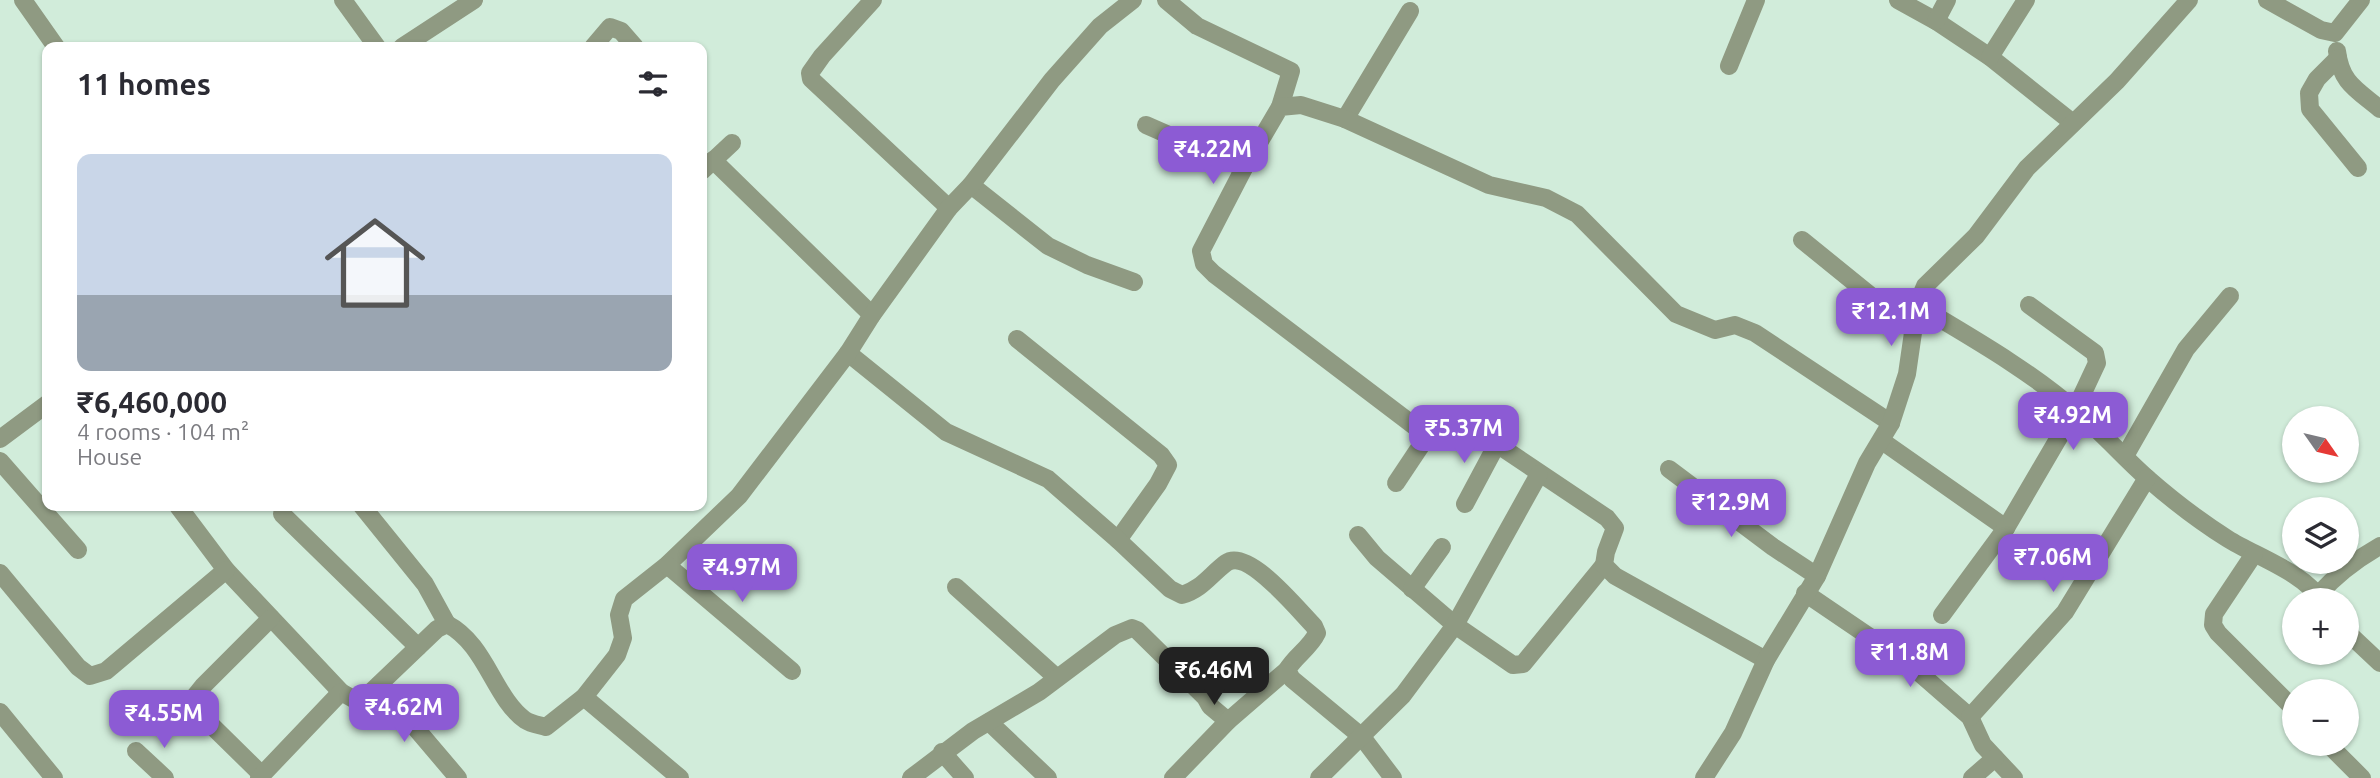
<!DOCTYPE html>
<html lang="en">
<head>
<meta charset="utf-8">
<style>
	:root { --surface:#fff; --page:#f2f2f3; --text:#2b2b33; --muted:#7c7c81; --line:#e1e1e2; --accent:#8c5bd4 }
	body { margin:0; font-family:Ubuntu,sans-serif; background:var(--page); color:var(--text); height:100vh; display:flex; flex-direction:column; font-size:26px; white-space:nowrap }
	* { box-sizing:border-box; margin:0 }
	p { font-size:23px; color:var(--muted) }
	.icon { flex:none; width:38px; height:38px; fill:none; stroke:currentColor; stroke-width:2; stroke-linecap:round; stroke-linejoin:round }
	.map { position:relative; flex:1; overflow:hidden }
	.details { position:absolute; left:42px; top:42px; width:665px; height:469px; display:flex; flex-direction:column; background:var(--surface); border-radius:14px; box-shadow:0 2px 5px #0004 }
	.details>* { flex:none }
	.needle { width:46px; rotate:124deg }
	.fabs { position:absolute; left:2282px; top:406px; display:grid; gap:14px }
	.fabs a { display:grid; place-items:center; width:77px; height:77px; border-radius:50%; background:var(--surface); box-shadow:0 2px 5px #0004; font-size:35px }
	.price { position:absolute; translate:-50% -60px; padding:0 16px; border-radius:14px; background:var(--accent); color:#fff; font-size:23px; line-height:46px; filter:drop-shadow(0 2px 4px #0008) }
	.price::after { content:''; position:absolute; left:50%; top:42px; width:21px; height:16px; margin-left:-10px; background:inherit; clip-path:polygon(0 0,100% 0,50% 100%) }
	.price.selected { background:#222; color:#fff }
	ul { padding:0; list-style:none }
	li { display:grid; align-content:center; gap:14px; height:371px; padding:0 35px }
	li+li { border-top:2px solid var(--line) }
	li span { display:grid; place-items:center; height:217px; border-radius:14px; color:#555 }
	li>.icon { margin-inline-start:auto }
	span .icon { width:126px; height:126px; fill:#fffc; stroke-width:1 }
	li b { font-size:30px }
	h2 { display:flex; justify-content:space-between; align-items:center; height:84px; padding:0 35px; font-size:30px }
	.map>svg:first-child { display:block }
</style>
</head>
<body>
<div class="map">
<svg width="2380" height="778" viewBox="0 0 2380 778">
	<rect width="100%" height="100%" fill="#d1ecda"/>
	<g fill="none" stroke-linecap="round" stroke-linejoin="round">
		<!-- minor -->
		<g stroke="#8f9a82" stroke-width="18">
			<polyline points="23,0 56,47"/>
			<polyline points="343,0 377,47"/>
			<polyline points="873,0 822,56 810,73 811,79 949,208"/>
			<polyline points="1166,0 1197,26 1291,71 1280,107"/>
			<polyline points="1898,0 1936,21 1990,57 2073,123"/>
			<polyline points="2267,0 2321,30 2335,33 2361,0"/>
			<polyline points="1936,21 1947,0"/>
			<polyline points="402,47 474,0"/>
			<polyline points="593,47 610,27 621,31 635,47"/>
			<path d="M2337,51C2341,83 2356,89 2380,109"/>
			<polyline points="1990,57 2026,0"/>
			<polyline points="2338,58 2317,79 2309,93 2310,109 2358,168"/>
			<polyline points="1729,66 1756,0"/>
			<polyline points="1345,119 1410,11"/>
			<polyline points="1146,125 1244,168"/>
			<polyline points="713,160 872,315"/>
			<polyline points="702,171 732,143"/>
			<polyline points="971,185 1048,246 1087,265 1134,282"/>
			<polyline points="1802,240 1913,330"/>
			<path d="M1917,305C1972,338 2029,370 2077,412C2102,432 2123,457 2147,478C2171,499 2201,522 2228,539C2253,555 2307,574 2320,600"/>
			<polyline points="1017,339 1161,455 1168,465 1158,484 1118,540"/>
			<path d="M848,353L946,432L1048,479L1118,540L1170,589L1182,595C1202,589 1210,575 1226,563C1248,547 1299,611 1314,626L1317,633C1310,648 1295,656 1287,670L1292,679L1362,737L1393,778"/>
			<polyline points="0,439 47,404"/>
			<polyline points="1882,441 2006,528"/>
			<polyline points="2125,456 2186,349 2230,296"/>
			<polyline points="0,461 78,550"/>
			<polyline points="1669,469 1773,547 1817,576"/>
			<polyline points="1396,483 1430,432"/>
			<polyline points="1465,504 1497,444"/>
			<path d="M178,506L226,570L341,692L357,701L370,693L437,629L447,624C486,644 494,698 525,720C531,724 539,725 546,727L584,697L617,655L623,638L619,615L624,599L667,565L739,496L848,353L872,315L949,208L971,185L1052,80L1100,26L1133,0"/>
			<polyline points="362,506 425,584 447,624"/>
			<polyline points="282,514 418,647"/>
			<polyline points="1358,535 1377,558 1455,625 1513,665 1523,664 1604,565"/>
			<polyline points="2254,554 2214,614 2213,625 2218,633 2294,709"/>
			<polyline points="667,565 792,671"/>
			<polyline points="0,573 78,667 90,676 106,671 226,570"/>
			<polyline points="956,587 1057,678"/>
			<polyline points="1412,589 1442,547"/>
			<polyline points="1805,593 1908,663 1970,717 1983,745 2014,778"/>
			<path d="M2318,595C2337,574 2355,560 2380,546"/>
			<polyline points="1942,615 2006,528 2075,410 2097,363 2095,353 2029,305"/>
			<polyline points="2347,632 2380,663"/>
			<polyline points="1766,660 1615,576 1604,565 1606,552 1615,528 1607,518 1452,414 1448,414 1430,432 1421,431 1214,274 1204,264 1201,251 1244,168 1280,107 1301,105 1345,119 1489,185 1546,198 1577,214 1676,314 1715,330 1735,325 1755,333 1891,423"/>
			<polyline points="379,685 458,778"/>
			<polyline points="584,697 680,778"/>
			<polyline points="0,712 54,778"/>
			<polyline points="1970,717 2065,612 2147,478"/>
			<polyline points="989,722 1048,778"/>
			<polyline points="2328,744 2362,778"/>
			<polyline points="136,751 165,778"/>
			<polyline points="942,752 965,778"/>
			<polyline points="262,775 207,721 194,706 195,696 203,686 271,618"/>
			<polyline points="259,778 341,692"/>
			<polyline points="911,778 973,731 1039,692 1115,635 1132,628 1137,630 1205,697 1210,706 1228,721"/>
			<polyline points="1173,778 1228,721 1287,670"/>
			<polyline points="1319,778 1403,695 1455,625 1539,474"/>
			<polyline points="1704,778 1733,733 1766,660 1817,576 1867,463 1891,423 1907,374 1917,305 1925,286 1976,236 2027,168 2117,81 2189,0"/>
			<polyline points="1972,778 1995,758"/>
		</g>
	</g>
</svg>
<div class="fabs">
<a><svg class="needle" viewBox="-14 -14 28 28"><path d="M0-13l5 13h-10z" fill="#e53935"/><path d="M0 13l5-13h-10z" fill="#7c7c81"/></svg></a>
<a><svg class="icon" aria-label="layers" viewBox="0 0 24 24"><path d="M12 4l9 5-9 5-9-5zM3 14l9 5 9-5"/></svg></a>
<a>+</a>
<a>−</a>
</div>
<b class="price" style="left:1213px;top:186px">₹4.22M</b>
<b class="price" style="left:1891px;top:348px">₹12.1M</b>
<b class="price" style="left:2073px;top:452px">₹4.92M</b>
<b class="price" style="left:1464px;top:465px">₹5.37M</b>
<b class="price" style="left:1731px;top:539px">₹12.9M</b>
<b class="price" style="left:2053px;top:594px">₹7.06M</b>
<b class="price" style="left:742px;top:604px">₹4.97M</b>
<b class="price" style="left:1910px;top:689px">₹11.8M</b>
<b class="price selected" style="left:1214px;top:707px">₹6.46M</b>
<b class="price" style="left:404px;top:744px">₹4.62M</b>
<b class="price" style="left:164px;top:750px">₹4.55M</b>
<section class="details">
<h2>11 homes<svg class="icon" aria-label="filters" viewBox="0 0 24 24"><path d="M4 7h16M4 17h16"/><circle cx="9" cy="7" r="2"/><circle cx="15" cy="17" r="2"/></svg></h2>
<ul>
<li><span style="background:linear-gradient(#c9d6e8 65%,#9aa5b1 0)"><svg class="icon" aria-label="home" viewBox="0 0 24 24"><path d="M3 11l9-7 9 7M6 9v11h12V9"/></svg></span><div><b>₹6,460,000</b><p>4 rooms · 104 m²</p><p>House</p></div></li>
</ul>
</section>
</div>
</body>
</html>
